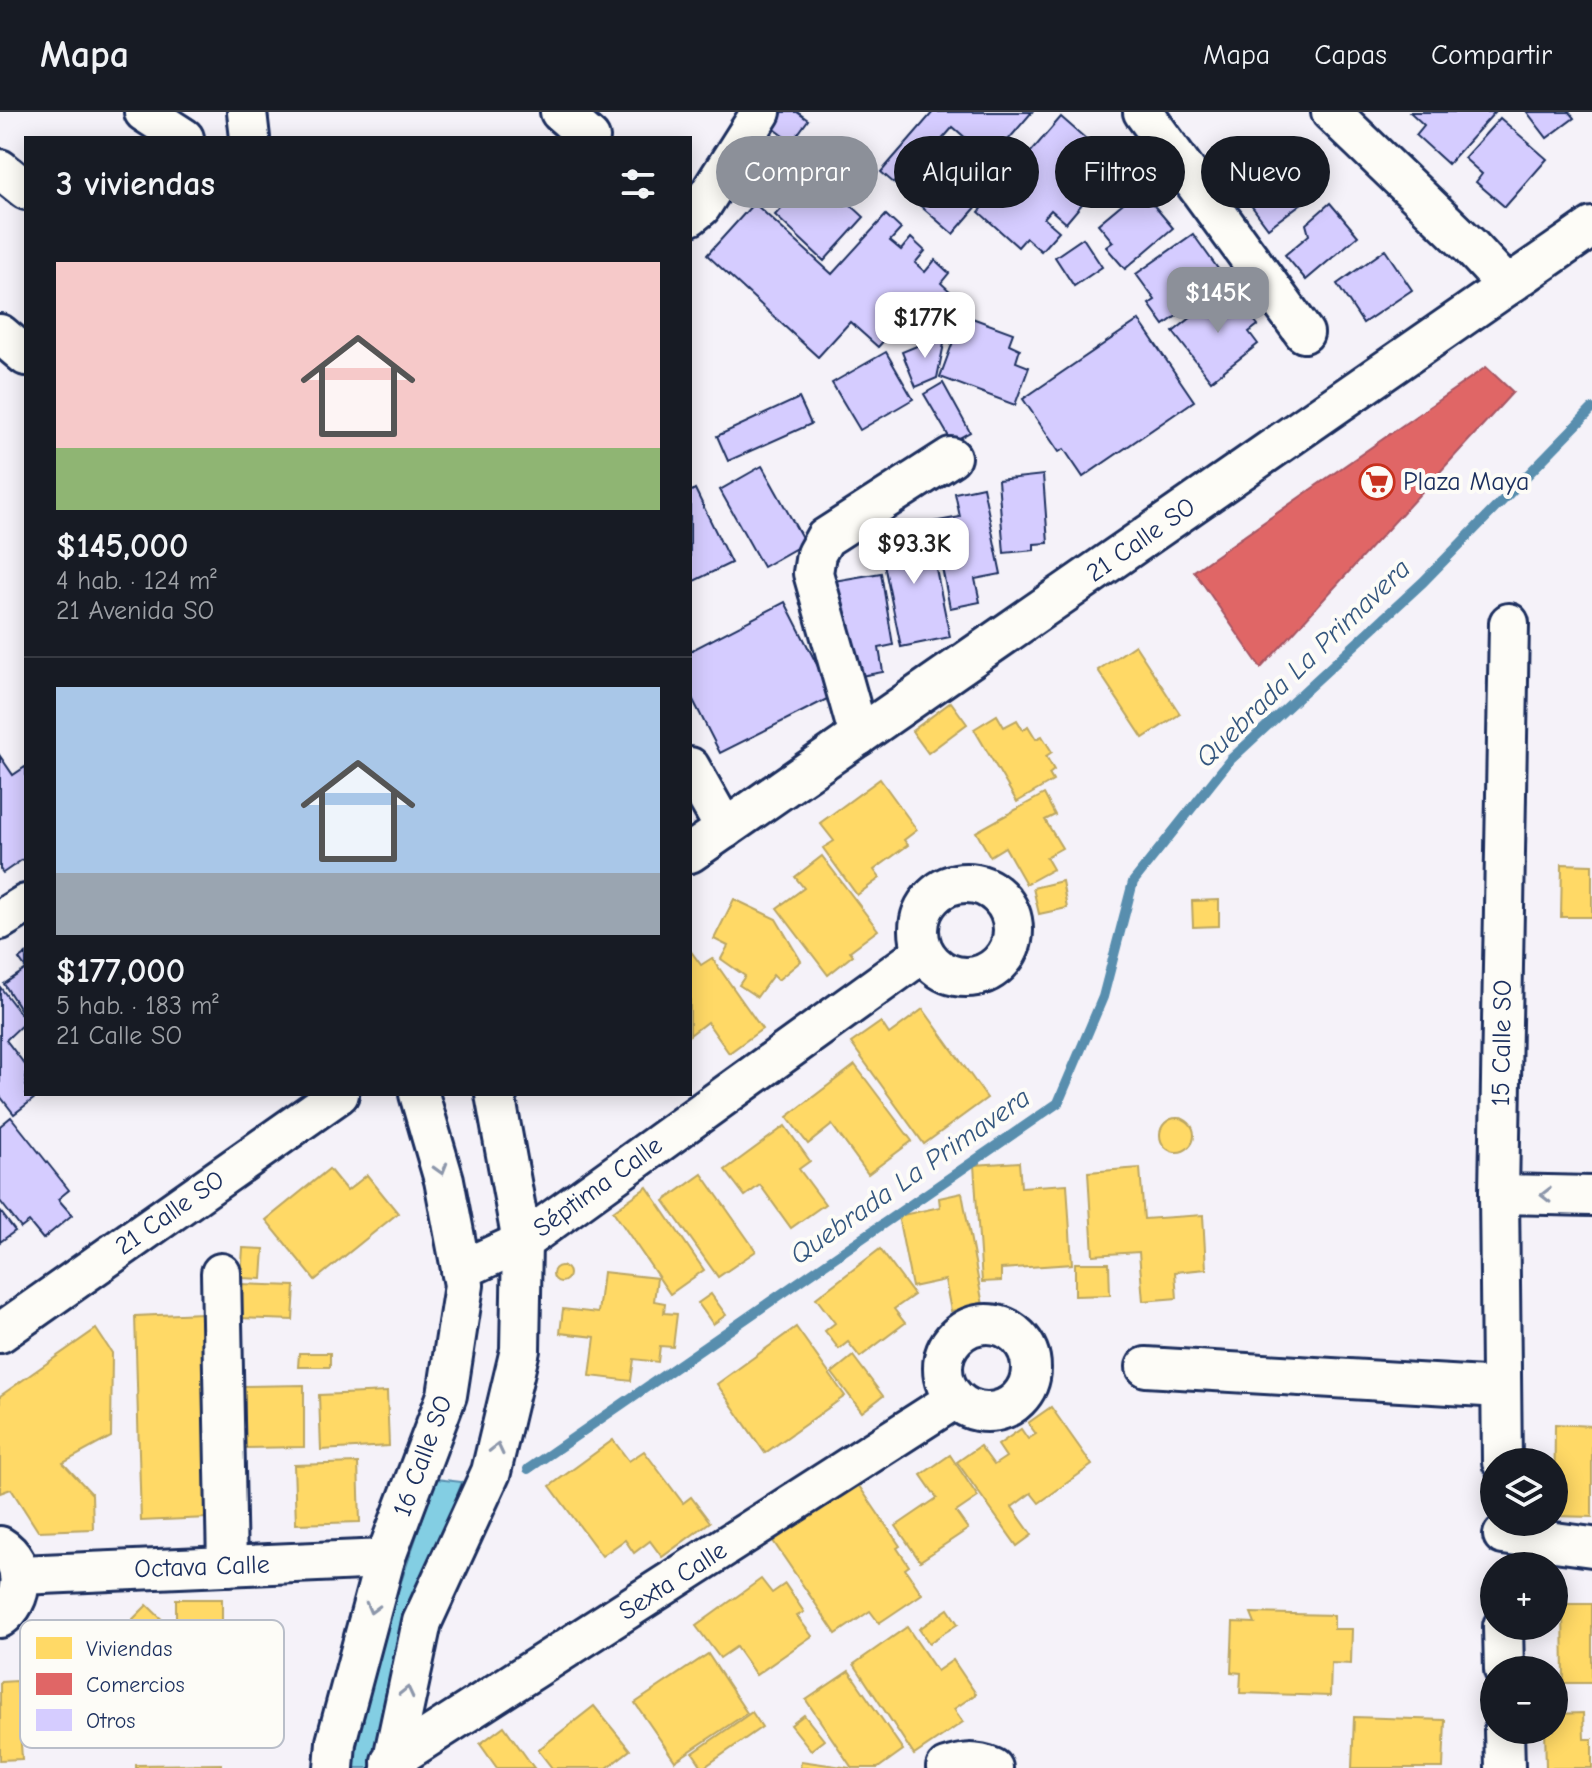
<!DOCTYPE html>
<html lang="es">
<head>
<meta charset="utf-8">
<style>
	:root { --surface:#171b24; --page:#242831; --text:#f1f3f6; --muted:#9ea1a6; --line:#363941; --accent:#8c9099 }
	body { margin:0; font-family:"Comic Neue",sans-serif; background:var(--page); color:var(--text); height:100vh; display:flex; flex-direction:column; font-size:30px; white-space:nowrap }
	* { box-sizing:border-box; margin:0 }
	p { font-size:26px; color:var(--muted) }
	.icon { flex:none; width:44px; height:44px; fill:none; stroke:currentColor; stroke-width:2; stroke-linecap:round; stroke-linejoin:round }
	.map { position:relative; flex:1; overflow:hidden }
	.panel { position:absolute; left:24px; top:24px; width:668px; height:960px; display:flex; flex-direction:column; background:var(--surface); border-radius:0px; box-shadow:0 4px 20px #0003 }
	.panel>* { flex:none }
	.top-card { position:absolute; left:716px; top:24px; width:756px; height:72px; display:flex; gap:16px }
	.buttons { position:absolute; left:1480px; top:1336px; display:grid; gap:16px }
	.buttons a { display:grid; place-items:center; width:88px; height:88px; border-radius:50%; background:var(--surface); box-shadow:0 4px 20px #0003; font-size:40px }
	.price { position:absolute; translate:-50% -68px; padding:0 18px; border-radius:16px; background:#fff; color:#222; font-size:26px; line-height:52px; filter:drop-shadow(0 2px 4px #0008) }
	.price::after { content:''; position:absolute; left:50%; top:48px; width:24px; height:18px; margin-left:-12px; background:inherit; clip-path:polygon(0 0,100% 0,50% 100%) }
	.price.current { background:var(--accent); color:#fff }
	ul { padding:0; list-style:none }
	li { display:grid; align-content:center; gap:16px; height:424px; padding:0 32px }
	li+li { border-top:2px solid var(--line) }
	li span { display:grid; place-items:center; height:248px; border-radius:0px; color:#555 }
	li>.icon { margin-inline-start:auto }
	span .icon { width:144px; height:144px; fill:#fffc; stroke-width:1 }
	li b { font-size:34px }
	h2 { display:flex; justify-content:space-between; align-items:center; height:96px; padding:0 32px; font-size:34px }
	.tag { padding:0 28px; border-radius:36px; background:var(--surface); box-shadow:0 4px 20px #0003; font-size:28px; line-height:72px }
	.tag.current { background:var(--accent); color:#fff }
	header { display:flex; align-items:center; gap:48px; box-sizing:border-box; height:112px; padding:0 40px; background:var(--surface); border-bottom:2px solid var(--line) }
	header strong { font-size:38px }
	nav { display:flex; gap:44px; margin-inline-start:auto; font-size:28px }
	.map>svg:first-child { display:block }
</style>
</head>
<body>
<header>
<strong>Mapa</strong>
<nav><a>Mapa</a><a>Capas</a><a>Compartir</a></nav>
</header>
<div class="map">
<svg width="1592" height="1656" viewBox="0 0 1592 1656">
	<rect width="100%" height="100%" fill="#f5f2f9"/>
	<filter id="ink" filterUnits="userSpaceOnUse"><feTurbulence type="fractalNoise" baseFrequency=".0125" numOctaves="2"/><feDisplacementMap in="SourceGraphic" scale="16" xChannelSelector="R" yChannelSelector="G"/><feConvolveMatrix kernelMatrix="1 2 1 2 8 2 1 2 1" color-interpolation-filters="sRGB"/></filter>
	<g filter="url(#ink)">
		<!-- water -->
		<polygon fill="#83cee3" stroke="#598eae" stroke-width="2" points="436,1367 462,1370 392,1559 375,1656 353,1656 371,1558"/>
		<!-- homes -->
		<g fill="#ffd966" stroke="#bba664" stroke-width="2">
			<polygon points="1135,533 1180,602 1143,626 1098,558"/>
			<polygon points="951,590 967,612 928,641 912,619"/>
			<polygon points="997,603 1004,615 1017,608 1023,618 1028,614 1036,627 1042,624 1052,640 1046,644 1054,658 1049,662 1053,669 1017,690 974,617"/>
			<polygon points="880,667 917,718 904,728 908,733 874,758 880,766 857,783 823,736 834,729 820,711"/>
			<polygon points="1044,682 1055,703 1045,708 1062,736 1046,745 1053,757 1026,772 1005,735 990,744 976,720"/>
			<polygon points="822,744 878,818 850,839 853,843 828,863 777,796 804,776 795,765"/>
			<polygon points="1562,752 1592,753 1592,805 1561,805"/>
			<polygon points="1062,769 1067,796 1039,802 1033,776"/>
			<polygon points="734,787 776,807 801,849 778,868 773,863 757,885 739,873 745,864 721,847 728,834 714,827"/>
			<polygon points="1219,788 1219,814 1193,815 1192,789"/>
			<polygon points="690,838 701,853 712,846 762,917 729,941 707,910 690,923"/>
			<polygon points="923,897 987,986 924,1032 851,931 881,910 889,922"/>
			<polygon points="855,953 912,1029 868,1062 832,1013 808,1032 787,1005"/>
			<circle cx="1177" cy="1023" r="17"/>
			<polygon points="785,1014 810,1049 799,1057 825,1092 791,1116 760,1073 745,1084 725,1058"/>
			<polygon points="1019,1050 1021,1075 1067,1072 1072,1152 1001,1157 1001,1169 982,1170 974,1053"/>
			<polygon points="1140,1056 1144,1107 1203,1103 1206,1157 1175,1160 1177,1186 1143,1189 1139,1140 1093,1143 1088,1060"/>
			<polygon points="329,1057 347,1079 367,1063 398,1101 315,1168 266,1108"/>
			<polygon points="702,1062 756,1139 718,1165 664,1089"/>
			<polygon points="647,1075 704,1158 670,1182 613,1099"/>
			<polygon points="962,1081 983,1193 951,1199 945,1168 912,1175 898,1104 940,1095 939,1086"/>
			<polygon points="243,1136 264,1137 262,1167 241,1166"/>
			<polygon points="880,1137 914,1183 894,1197 905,1211 860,1245 848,1230 839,1237 825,1219 835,1211 816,1186"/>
			<polygon points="1075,1151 1109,1151 1110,1183 1075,1184"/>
			<circle cx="561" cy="1162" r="8"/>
			<polygon points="603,1160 657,1166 654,1189 665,1191 664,1201 677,1202 673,1235 660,1234 658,1250 634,1247 631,1269 590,1264 595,1225 560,1221 563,1197 598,1201"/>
			<polygon points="241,1172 295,1174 293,1208 239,1206"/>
			<polygon points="711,1182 726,1203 713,1212 698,1191"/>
			<polygon points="202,1201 208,1406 141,1409 135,1204"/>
			<polygon points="796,1215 845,1284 765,1341 717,1272"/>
			<polygon points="96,1217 112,1241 111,1325 63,1351 92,1382 93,1417 38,1419 11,1377 0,1381 0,1284"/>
			<polygon points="299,1241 330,1241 330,1255 298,1255"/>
			<polygon points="853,1244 883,1284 862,1300 832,1261"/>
			<polygon points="304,1273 304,1335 244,1336 244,1274"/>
			<polygon points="387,1280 389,1334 321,1338 319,1283"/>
			<polygon points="1051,1295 1092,1353 1039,1391 1031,1381 1012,1395 1032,1423 1017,1434 957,1350 980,1334 994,1353 1006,1345 998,1333 1021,1317 1028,1327 1036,1322 1028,1311"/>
			<polygon points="1555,1312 1592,1314 1592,1405 1554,1404"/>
			<polygon points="613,1328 629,1349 644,1339 683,1391 691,1385 710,1410 662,1445 650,1429 634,1441 625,1428 602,1444 550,1374"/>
			<polygon points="950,1343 978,1385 956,1400 968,1417 920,1449 896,1414 937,1386 921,1363"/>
			<polygon points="358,1351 360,1410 296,1412 294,1353"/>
			<polygon points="857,1371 900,1434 897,1436 909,1454 905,1457 922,1482 879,1511 870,1499 836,1522 773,1429"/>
			<polygon points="761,1467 772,1481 785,1472 804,1500 797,1504 812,1524 756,1563 736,1535 720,1546 696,1514"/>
			<polygon points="176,1487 222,1487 222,1597 199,1597 199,1617 159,1617 158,1630 125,1630 125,1515 147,1493 176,1521"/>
			<polygon points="1563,1492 1592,1492 1592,1571 1564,1571"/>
			<polygon points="948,1497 958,1512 929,1531 919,1517"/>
			<polygon points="1251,1501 1334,1503 1334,1517 1352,1517 1351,1552 1331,1551 1330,1584 1240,1581 1241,1561 1231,1560 1233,1510 1255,1511"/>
			<polygon points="907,1515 937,1559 953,1548 976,1582 954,1597 963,1610 914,1643 854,1552"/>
			<polygon points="708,1542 747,1601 675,1649 635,1591"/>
			<polygon points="849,1559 903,1638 878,1656 852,1656 806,1588"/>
			<polygon points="17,1569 22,1647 0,1648 0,1570"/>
			<polygon points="594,1594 630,1638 607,1656 552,1656 538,1638"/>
			<polygon points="752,1600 762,1615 703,1656 693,1641"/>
			<polygon points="1583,1601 1584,1627 1592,1627 1592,1656 1546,1656 1545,1618 1554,1618 1554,1602"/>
			<polygon points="804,1603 824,1628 811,1638 791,1613"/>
			<polygon points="1354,1605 1445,1608 1443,1656 1352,1656"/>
			<polygon points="504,1614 534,1656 497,1656 480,1632"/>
			<polygon points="801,1649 850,1656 800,1656"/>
			<polygon points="221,1652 221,1656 136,1656 136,1653"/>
		</g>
		<!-- shops -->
		<polygon fill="#e06666" stroke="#a55664" stroke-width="2" points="1486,255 1513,280 1261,556 1194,459"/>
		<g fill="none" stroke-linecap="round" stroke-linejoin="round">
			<!-- stream -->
			<polyline stroke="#598eae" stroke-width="10" points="528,1357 1058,991 1103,885 1133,770 1230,648 1423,470 1592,297"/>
		</g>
		<!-- building -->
		<g fill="#d5ccff" stroke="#1b2f5e" stroke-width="2">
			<polygon points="783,0 797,0 808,8 792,30 772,15"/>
			<polygon points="933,0 1032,0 991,48 953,15 931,40 984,86 953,122 881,60"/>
			<polygon points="1410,0 1495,0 1448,52 1416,23 1424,13"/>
			<polygon points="1527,0 1569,0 1574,6 1547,26"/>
			<polygon points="1061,5 1101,40 1091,52 1105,65 1091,82 1076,70 1068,79 1082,92 1066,111 1051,98 1044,106 1059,119 1041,139 1026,126 1018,135 979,100"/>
			<polygon points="1500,6 1547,47 1505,95 1476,70 1482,62 1464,46"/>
			<polygon points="1281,39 1314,82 1268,116 1236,73"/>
			<polygon points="828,71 835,78 840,73 856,88 851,93 864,105 824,149 775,103 802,73 815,85"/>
			<polygon points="1140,77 1173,116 1125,157 1106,135 1113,130 1098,112"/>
			<polygon points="754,91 832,162 886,103 901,117 890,129 901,138 911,126 925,139 915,151 925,160 935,148 949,161 941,171 953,182 911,229 896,215 878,235 850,210 818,245 707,143"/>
			<polygon points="1330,91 1358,124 1306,168 1285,143 1309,123 1306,112"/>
			<polygon points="1193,122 1226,168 1164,213 1149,192 1155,188 1136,162"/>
			<polygon points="1083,126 1102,155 1074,174 1055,145"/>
			<polygon points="1385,138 1412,178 1363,211 1337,172"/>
			<polygon points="1222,181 1233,181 1258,213 1249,220 1258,232 1211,269 1173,220"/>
			<polygon points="972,206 1013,221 1009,232 1020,237 1016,250 1029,255 1015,293 940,265 954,227 963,230"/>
			<polygon points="1139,208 1194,289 1083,365 1064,337 1059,340 1023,287"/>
			<polygon points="946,222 937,266 916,275 902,240"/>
			<polygon points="886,240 913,287 860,318 832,271"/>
			<polygon points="943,271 970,320 952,330 924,282"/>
			<polygon points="799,286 811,312 728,349 717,324"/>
			<polygon points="762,354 805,431 763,455 720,378"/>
			<polygon points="1043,363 1048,431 1034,432 1034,438 1004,441 998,368"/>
			<polygon points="983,375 1001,462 975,467 980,490 950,496 933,410 960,405 955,381"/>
			<polygon points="695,377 731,451 690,471 690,380"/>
			<polygon points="927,413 950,525 901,535 878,423"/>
			<polygon points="881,461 893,533 879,536 883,560 844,567 828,470"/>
			<polygon points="785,490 833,584 720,641 690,582 690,539"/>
			<polygon points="0,644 13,663 25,655 26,657 26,745 3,761 0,757"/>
			<polygon points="26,842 26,906 4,872 26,857 19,847"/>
			<polygon points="0,875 26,909 6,928 26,954 26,982 40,982 14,1002 0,984"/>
			<polygon points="11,1005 69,1078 58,1087 72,1103 43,1127 29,1110 21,1116 0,1089 0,1014"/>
			<polygon points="0,1099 15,1119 0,1130"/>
		</g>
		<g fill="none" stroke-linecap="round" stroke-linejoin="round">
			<defs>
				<g id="minor">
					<polyline points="144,0 184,26"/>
					<polyline points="247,0 250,26"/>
					<polyline points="560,0 590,26"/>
					<polyline points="1143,0 1304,221"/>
					<polyline points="1331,0 1470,134 1507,174"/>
					<polyline points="0,57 26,78"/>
					<polyline points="690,104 701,95 761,0"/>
					<polyline points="0,222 26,244"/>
					<polyline points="859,624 813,461 816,442 825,426 951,345"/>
					<polyline points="690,655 725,717"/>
					<polyline points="690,741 1592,115"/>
					<circle cx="966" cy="818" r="47"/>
					<polyline points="0,808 26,792"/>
					<polyline points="1499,1082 1592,1084"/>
					<polyline points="461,1158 522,1130 924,840"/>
					<polyline points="221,1161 227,1454"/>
					<circle cx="987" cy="1256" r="44"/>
					<polyline points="0,1221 339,982"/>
					<polyline points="1146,1255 1501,1276"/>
					<polyline points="1502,1350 1499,1082 1509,511"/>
					<polyline points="1503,1423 1592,1435"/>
					<path d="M0,1434C27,1450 25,1489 0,1506"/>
					<polyline points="20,1463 385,1447"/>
					<polyline points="1503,1514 1504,1558"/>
					<polyline points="1504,1618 1505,1656"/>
					<polyline points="391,1649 955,1287"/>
					<polyline points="334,1656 336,1630 385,1447 447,1283 464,1173 444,1068 419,982"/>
					<polyline points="391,1656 422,1510 491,1360 520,1238 522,1130 495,982"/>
					<path d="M946,1656C963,1650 975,1649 993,1656"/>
				</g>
			</defs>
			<!-- minor casing -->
			<use href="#minor" stroke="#1b2f5e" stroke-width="44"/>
			<!-- minor -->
			<use href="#minor" stroke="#fdfcf7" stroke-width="38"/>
		</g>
		<!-- one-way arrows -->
		<defs><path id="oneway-chevron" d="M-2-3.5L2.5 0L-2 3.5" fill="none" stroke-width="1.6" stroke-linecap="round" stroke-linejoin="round" transform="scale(2)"/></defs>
		<g stroke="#8c96aa">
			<use href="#oneway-chevron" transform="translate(441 1057) rotate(74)"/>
			<use href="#oneway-chevron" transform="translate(1546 1083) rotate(-179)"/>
			<use href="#oneway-chevron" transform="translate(497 1337) rotate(-77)"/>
			<use href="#oneway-chevron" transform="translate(372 1496) rotate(105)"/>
			<use href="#oneway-chevron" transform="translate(407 1580) rotate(-77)"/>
		</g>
	</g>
	<!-- icons -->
	<defs>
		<symbol id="supermarket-ring" viewBox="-11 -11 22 22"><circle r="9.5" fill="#fdfcf7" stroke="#c8321e" stroke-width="1.5"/><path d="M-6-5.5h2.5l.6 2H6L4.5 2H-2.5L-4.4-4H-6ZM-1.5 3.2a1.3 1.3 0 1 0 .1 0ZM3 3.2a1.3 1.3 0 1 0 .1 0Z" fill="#c8321e"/></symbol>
	</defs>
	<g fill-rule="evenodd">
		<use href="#supermarket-ring" x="1357" y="350" width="40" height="40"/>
	</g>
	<g text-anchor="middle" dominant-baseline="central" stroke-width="8" stroke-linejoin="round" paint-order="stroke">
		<!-- poi labels -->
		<g font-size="26" fill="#1b2f5e" stroke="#fdfcf7" text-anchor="start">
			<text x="1403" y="370">Plaza Maya</text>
		</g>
		<!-- street labels -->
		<g font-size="26" fill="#1b2f5e" stroke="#fdfcf7">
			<text transform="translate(1141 428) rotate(-35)">21 Calle SO</text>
			<text transform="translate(1502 931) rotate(-89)">15 Calle SO</text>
			<text transform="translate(598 1075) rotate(-36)">Séptima Calle</text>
			<text transform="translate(170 1101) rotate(-35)">21 Calle SO</text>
			<text transform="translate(423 1344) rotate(-70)">16 Calle SO</text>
			<text transform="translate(202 1455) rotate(-2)">Octava Calle</text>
			<text transform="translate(673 1469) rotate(-33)">Sexta Calle</text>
		</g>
		<!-- water labels -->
		<g font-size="28" font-style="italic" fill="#35577f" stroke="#fdfcf7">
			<text transform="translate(1303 551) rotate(-44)">Quebrada La Primavera</text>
			<text transform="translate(910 1064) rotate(-35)">Quebrada La Primavera</text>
		</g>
	</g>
	<!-- legend -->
	<rect x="20" y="1508" width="264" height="128" rx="12" fill="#fdfcf7" stroke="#b9bec9" stroke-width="2"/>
	<rect x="36" y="1525" width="36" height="22" fill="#ffd966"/>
	<rect x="36" y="1561" width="36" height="22" fill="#e06666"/>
	<rect x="36" y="1597" width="36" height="22" fill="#d5ccff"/>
	<g font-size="22" fill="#1b2f5e">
		<text x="86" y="1544">Viviendas</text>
		<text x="86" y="1580">Comercios</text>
		<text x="86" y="1616">Otros</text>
	</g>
</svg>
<div class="buttons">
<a><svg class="icon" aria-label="layers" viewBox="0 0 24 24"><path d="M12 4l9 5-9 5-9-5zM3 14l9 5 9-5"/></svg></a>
<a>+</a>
<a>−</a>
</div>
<b class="price current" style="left:1218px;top:223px">$145K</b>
<b class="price" style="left:925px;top:248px">$177K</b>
<b class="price" style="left:914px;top:474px">$93.3K</b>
<div class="top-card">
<a class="tag current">Comprar</a>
<a class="tag">Alquilar</a>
<a class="tag">Filtros</a>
<a class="tag">Nuevo</a>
</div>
<section class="panel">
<h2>3 viviendas<svg class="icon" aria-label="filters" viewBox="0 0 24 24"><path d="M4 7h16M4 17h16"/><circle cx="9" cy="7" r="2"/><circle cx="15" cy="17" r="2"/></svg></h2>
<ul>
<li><span style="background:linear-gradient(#f6c9c9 75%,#8fb573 0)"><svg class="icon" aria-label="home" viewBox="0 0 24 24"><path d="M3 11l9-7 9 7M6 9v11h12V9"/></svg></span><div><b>$145,000</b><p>4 hab. · 124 m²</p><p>21 Avenida SO</p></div></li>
<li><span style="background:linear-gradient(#a9c7e8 75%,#9aa5b1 0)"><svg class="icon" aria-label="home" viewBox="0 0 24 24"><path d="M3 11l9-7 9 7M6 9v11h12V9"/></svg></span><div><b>$177,000</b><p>5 hab. · 183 m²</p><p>21 Calle SO</p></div></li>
</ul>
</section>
</div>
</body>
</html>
